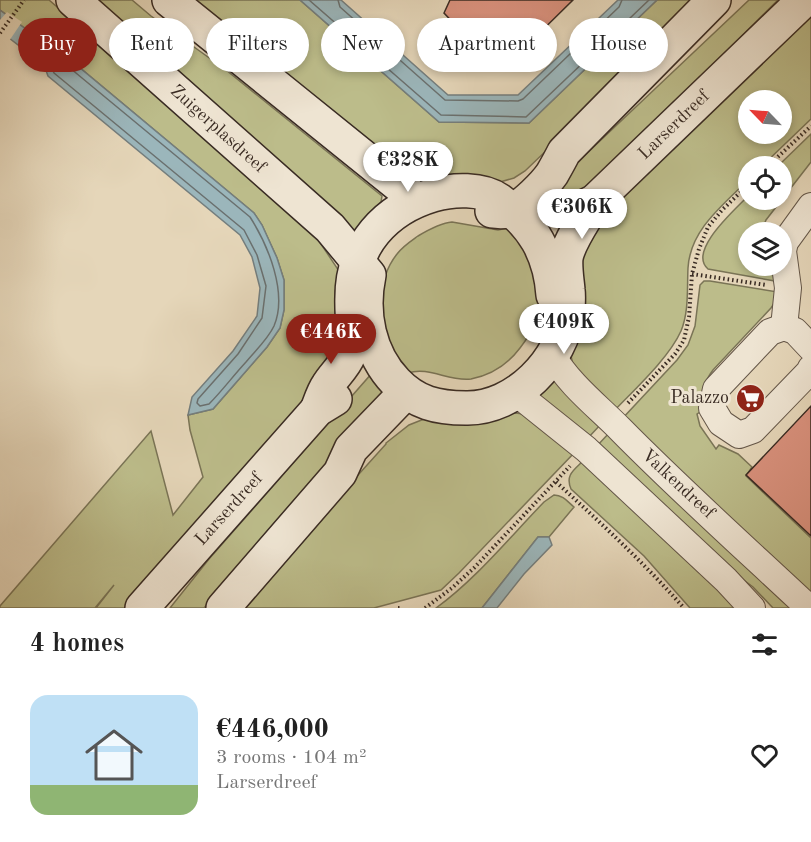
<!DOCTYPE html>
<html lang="en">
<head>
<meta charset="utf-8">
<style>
	:root { --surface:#fff; --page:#f2f2f2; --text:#222; --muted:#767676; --line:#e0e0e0; --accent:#8f2418 }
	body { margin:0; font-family:"Old Standard TT",serif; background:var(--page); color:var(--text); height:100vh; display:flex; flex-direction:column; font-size:22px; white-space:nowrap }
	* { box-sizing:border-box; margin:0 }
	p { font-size:20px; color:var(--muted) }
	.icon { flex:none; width:33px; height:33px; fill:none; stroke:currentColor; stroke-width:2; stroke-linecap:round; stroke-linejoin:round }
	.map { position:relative; height:608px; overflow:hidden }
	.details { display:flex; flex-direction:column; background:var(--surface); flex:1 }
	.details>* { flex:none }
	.top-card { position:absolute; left:18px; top:18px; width:776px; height:54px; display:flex; gap:12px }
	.needle { width:39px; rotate:295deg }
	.tools { position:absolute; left:738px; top:90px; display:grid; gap:12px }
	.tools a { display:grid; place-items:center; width:54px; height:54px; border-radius:50%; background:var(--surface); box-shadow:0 3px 9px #0003; font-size:30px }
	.price { position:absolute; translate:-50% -51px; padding:0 14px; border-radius:21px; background:#fff; color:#222; font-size:20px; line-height:39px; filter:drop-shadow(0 2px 3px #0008) }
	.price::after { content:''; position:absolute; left:50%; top:36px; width:18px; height:14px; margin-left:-9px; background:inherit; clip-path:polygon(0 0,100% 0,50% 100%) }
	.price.active { background:var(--accent); color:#fff }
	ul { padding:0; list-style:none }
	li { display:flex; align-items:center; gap:18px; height:150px; padding:0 30px }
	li+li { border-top:2px solid var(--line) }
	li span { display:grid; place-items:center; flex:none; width:168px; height:120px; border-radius:18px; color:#555 }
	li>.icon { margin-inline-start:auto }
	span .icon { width:72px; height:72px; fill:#fffc; stroke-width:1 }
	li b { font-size:26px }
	h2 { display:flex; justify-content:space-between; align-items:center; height:72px; padding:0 30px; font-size:26px }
	.tag { padding:0 21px; border-radius:27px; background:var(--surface); box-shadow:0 3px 9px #0003; font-size:21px; line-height:54px }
	.tag.active { background:var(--accent); color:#fff }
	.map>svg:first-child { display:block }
</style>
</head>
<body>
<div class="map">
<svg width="811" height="608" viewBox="0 0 811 608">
	<rect width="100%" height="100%" fill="#e5d6b9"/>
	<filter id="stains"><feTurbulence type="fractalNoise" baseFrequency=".00333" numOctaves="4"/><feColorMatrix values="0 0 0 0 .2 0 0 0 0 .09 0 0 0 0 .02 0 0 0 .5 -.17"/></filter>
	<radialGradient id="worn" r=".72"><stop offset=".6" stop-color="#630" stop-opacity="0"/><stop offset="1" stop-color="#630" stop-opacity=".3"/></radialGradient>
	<!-- green -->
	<g fill="#bcbc8a" stroke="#7a7456" stroke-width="1.5" fill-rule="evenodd">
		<polygon points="0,0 49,0 263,184 313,232 339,271 340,277 335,291 335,301 339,338 313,389 131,608 96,608 114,585 95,608 0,608 0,606 151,431 173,515 203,477 190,430 188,415 213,409 267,347 280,328 284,310 284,280 277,258 262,225 254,213 56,48 41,40 0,10"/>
		<polygon points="88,0 132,0 151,16 226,70 382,196 381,202 356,232 352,232 141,38"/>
		<polygon points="183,0 300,0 439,122 529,123 657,0 703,0 525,171 514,178 493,184 426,187"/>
		<polygon points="749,0 778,0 546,230 529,208"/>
		<path d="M811,8V119L762,166H748V180C723,205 690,230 688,268C687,289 689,312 681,331C669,358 634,390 613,412L574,369L571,356L575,271L591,228ZM748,100H782V134H748Z"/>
		<path d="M811,134V162L766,220L761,232H748V266H757L758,273L773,269L775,281L708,269C687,251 736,209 748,196V200H782V166H778Z"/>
		<path d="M452,222L498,230L508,228C525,248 533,263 538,289C538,293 540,298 540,302C540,319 530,335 520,348C508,364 491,375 471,379C449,382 429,366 408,373C382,342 370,288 397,254C403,246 411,241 418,236C428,230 440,223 452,222Z"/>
		<path d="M704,281H710L778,292L775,302L771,308L713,370C703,383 700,396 700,412L697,414L700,426L716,449L719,445L738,454L752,467L746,476L811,538V602L621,420L677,360L688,345L695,326L700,285Z"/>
		<polygon points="550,371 602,423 587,439 530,392"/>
		<polygon points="373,372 392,393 204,608 170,608 209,559"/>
		<polygon points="506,412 524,414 574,453 459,573 441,590 374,608 242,608 295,545 386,444 386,443 409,425 424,419"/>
		<polygon points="610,432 797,608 773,608 753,587 706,552 596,447"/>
		<path d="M583,461L741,608H690L644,556L571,489C565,475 574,470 583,461Z"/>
		<path d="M554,495C563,495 568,502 574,507L549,537H538L482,608H436C475,580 510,537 544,502Z"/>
	</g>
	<!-- water -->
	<g fill="#9bb6bb" stroke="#747e7e" stroke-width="1.5">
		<polygon points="300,0 341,0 448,95 518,95 618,0 657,0 529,123 439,122"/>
		<polygon points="0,10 41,40 56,48 254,213 262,225 277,258 284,280 284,310 280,328 267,347 213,409 188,415 192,397 233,351 257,316 260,288 252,257 240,235 48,76 44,65 0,31"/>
		<polygon points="538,537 549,537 552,545 524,574 497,608 482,608"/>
	</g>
	<!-- pier -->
	<polygon fill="#e5d6b9" points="7,12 22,22 9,41 0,35 0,20"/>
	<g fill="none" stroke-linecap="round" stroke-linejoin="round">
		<!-- shore -->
		<g stroke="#6a706f" stroke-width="1.5">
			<polyline points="309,0 441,115 526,117 649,0"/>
			<polyline points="338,0 340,7 445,100 518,101 523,99 619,7 622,0"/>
			<path d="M39,48L42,47L53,54L250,217C268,245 288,293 274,326C268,339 255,351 246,362C233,376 222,391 209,404L200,406L197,403L198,399L238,354L262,318L266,286L257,255L244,230L54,73L49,61L38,52Z"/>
		</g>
	</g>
	<!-- building -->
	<g fill="#d9917d" stroke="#392b23" stroke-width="1.5">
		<polygon points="450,0 573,0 511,61 473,23 463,33 444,13"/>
		<polygon points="811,406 811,536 746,475"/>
	</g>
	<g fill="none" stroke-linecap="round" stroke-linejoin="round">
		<defs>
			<g id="minor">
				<polyline points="784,327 788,288 783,251 785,242 811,206"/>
				<polyline points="811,348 795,331 784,327 770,332 716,389 712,408 721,423 739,435 753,430 809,372 811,368"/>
				<path d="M552,355C569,384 596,405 620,429C681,491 746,549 809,608"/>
				<polyline points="516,393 586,449 726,580 752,608"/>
			</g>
			<g id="secondary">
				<path d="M73,0L330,228L369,275C361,313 369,354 396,382C416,403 437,408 466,408C515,409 563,360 568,312C568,305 569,297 568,290C567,279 565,268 566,258C569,240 587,217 595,201"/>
				<polyline points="169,0 417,200"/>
				<polyline points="577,210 595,201 804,0"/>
				<path d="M492,211C499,212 506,212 512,210C524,206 545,184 552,174C556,167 560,160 564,152L714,0"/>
				<path d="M317,410C320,402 323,392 328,385C334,375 344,367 349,355C356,337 351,316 352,297C352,245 386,209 433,195C453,189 482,188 499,200C533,225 550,253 553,295"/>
				<polyline points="142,608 317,410 335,399"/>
				<polyline points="223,608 340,473 351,449 406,392"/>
			</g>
		</defs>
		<!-- minor casing -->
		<use href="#minor" stroke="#645648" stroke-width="28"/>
		<!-- secondary casing -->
		<use href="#secondary" stroke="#392b23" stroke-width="36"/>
		<!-- path -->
		<g stroke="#392b23" stroke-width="4" stroke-dasharray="1.5 3" stroke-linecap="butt">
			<polyline points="0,33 24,0"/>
			<polyline points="768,166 811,126"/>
			<polyline points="692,274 766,285"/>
			<polyline points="628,403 675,354 684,340 689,317 692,274 699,249 708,227 722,210 748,185"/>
			<path d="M556,482C600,522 644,563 684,608"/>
			<polyline points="398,608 402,608"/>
			<polyline points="425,608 452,588 474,568 570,466"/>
		</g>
		<!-- minor -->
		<use href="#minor" stroke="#eee4d2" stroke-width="26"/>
		<!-- secondary -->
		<use href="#secondary" stroke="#eee4d2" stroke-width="33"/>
	</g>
	<!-- icons -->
	<defs>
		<symbol id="supermarket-disc" viewBox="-11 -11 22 22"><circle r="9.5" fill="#8f2418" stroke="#eee4d2"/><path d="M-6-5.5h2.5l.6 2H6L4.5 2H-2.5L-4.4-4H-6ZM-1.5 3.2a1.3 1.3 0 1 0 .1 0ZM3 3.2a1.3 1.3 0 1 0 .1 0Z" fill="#fff"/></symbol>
	</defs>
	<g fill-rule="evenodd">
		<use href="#supermarket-disc" x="734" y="382" width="33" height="33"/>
	</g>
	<g text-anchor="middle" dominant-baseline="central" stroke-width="6" stroke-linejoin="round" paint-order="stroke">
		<!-- street labels -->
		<g font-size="18" fill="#392b23" stroke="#eee4d2">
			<text transform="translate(674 125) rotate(-44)">Larserdreef</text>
			<text transform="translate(218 129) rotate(42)">Zuigerplasdreef</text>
			<text transform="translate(678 484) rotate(43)">Valkendreef</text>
			<text transform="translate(229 509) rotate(-48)">Larserdreef</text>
		</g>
		<!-- poi labels -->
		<g font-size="18" fill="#392b23" stroke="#eee4d2" text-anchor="end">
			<text x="729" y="398">Palazzo</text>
		</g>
	</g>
	<rect width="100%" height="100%" filter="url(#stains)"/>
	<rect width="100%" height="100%" fill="url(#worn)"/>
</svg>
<div class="tools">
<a><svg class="needle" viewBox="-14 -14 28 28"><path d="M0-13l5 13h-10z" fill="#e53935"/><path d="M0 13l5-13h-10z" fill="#767676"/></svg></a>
<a><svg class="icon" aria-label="locate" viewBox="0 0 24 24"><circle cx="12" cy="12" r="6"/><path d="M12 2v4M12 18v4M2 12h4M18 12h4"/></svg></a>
<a><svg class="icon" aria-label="layers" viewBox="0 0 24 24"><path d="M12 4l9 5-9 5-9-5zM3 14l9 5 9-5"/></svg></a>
</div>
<b class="price" style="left:408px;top:193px">€328K</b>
<b class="price" style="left:582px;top:240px">€306K</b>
<b class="price" style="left:564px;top:355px">€409K</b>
<b class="price active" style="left:331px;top:365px">€446K</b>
<div class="top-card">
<a class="tag active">Buy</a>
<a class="tag">Rent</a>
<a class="tag">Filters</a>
<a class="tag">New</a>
<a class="tag">Apartment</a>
<a class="tag">House</a>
</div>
</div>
<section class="details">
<h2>4 homes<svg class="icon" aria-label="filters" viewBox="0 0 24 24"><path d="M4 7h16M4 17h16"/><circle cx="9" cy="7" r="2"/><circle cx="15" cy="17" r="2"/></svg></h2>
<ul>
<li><span style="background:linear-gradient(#bfe0f5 75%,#8fb573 0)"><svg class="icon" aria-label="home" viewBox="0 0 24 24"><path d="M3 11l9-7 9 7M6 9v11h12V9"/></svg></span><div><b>€446,000</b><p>3 rooms · 104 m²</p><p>Larserdreef</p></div><svg class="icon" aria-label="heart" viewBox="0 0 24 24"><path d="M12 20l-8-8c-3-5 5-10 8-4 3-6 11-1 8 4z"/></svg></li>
</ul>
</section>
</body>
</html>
